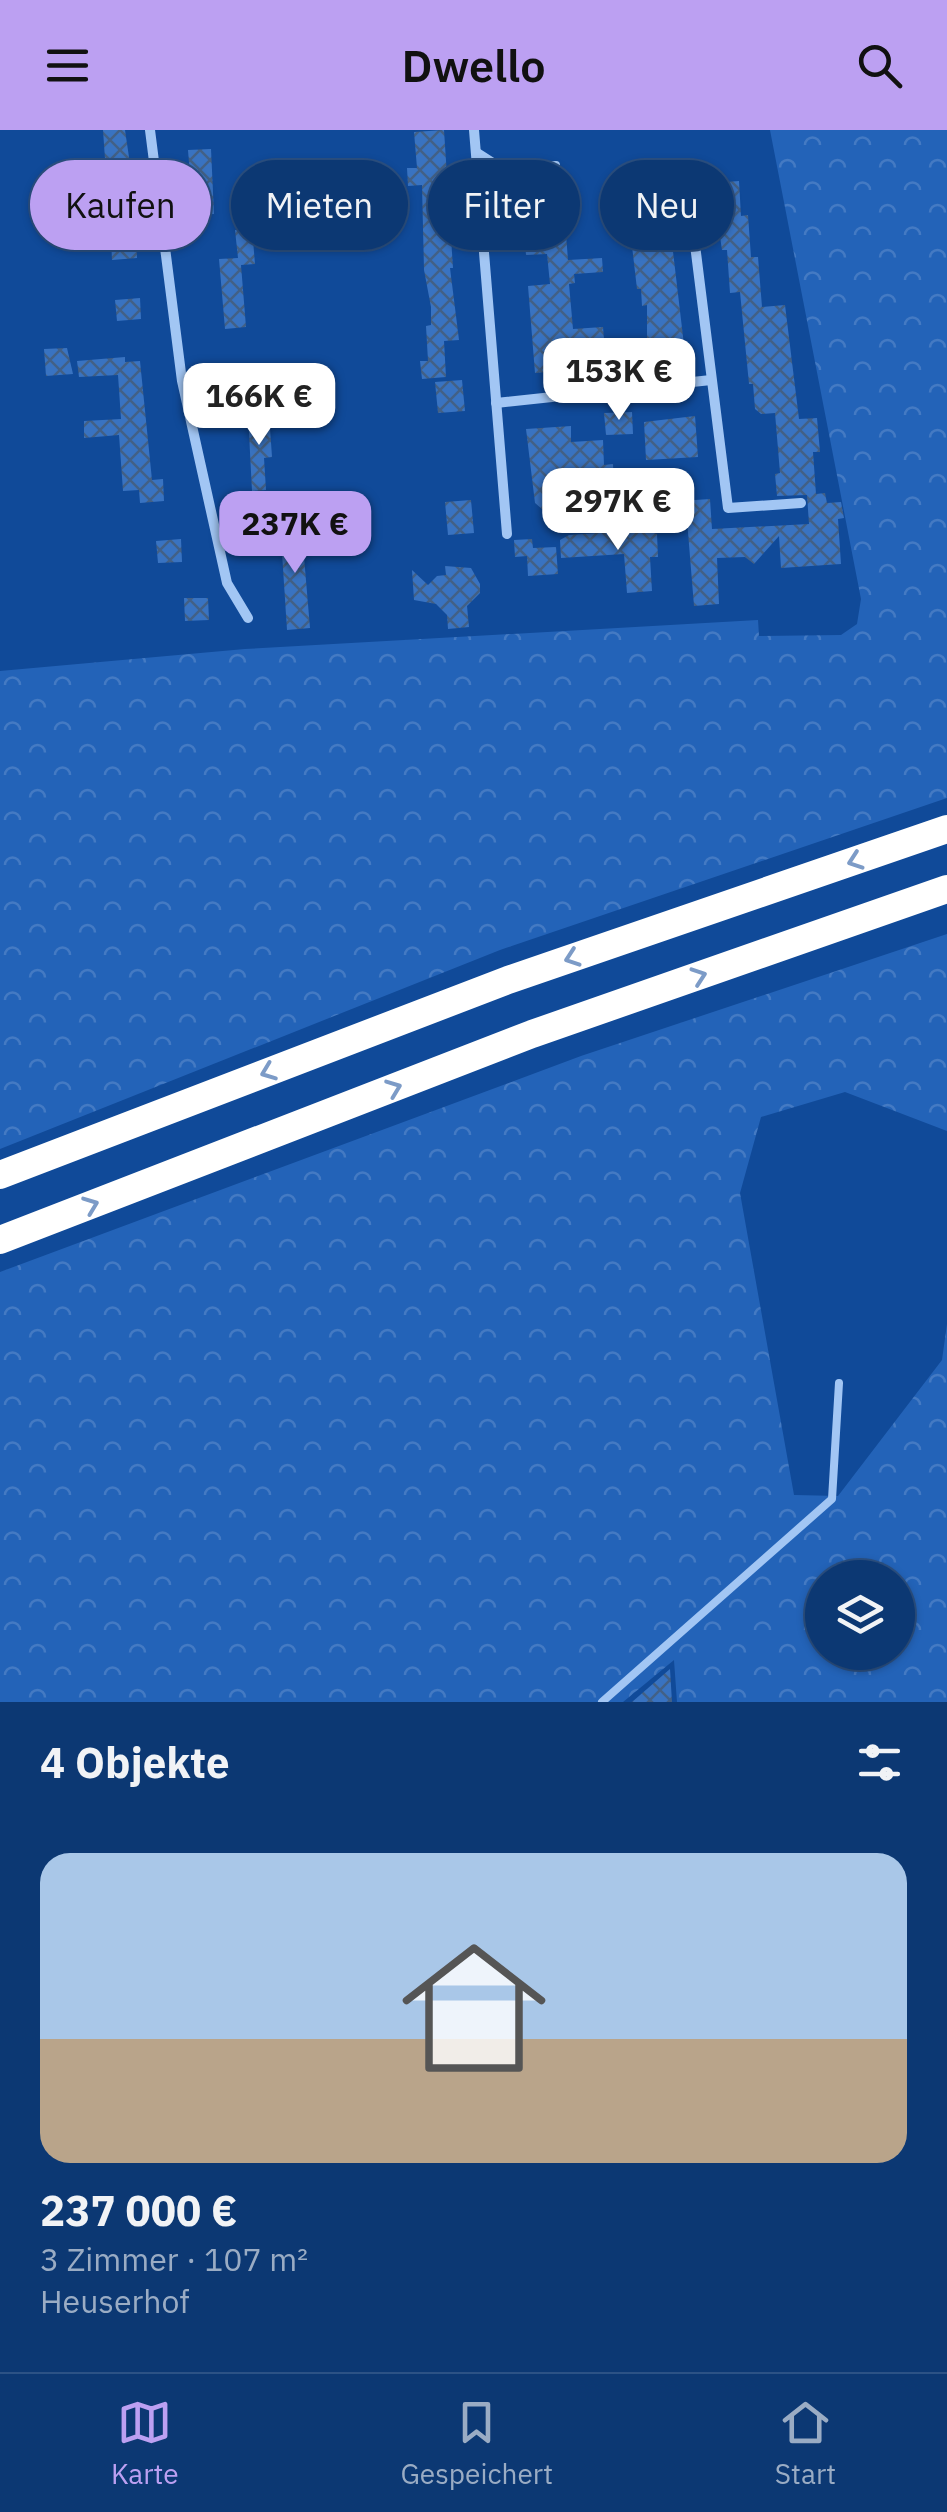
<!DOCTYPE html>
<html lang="de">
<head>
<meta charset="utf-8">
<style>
	:root { --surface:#0c3873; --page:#153f78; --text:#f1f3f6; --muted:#9aacc4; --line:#2c5285; --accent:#bca0f2 }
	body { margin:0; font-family:"IBM Plex Sans",sans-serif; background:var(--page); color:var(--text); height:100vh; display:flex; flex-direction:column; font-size:38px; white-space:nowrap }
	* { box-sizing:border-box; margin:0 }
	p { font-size:32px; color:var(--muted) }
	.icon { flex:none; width:55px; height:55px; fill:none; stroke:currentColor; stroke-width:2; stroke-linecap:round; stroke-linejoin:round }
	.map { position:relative; height:1572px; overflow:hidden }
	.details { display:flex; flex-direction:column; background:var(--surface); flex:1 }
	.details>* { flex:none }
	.hud { position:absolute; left:30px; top:30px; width:888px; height:90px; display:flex; gap:20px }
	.tools { position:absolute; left:805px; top:1430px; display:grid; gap:20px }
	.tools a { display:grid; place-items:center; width:110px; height:110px; border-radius:50%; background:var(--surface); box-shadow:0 2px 8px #0004,0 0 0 2px var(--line); font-size:50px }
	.price { position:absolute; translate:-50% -85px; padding:0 22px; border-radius:20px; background:#fff; color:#222; font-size:32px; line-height:65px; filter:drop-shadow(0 2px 5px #0008) }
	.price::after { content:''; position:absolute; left:50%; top:60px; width:30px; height:22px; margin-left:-15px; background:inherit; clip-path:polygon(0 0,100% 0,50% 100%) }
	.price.current { background:var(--accent); color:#111 }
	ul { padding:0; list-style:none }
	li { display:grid; align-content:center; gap:20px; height:530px; padding:0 40px }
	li+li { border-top:2px solid var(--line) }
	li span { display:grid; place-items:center; height:310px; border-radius:30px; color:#555 }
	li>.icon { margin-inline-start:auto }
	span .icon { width:180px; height:180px; fill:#fffc; stroke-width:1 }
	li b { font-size:42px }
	h2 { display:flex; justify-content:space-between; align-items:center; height:120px; padding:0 40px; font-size:42px }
	.chip { padding:0 35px; border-radius:45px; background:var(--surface); box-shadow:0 2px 8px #0004,0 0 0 2px var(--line); font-size:35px; line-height:90px }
	.chip.current { background:var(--accent); color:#111 }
	header { display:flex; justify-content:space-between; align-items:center; height:130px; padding:0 40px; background:var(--accent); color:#111; font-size:45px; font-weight:600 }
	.dock { display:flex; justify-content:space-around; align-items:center; height:140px; border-top:2px solid var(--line); background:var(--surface); font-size:28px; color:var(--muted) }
	.dock a { display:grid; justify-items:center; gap:5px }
	.dock .current { color:var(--accent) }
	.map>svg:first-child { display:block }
</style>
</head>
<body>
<header><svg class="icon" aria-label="menu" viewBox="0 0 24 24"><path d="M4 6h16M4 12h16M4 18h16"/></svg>Dwello<svg class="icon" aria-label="search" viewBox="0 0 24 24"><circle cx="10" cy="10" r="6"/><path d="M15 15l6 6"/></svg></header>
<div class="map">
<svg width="947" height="1572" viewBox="0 0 947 1572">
	<defs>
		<pattern id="forest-crowns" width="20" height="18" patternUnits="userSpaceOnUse" patternTransform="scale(2.5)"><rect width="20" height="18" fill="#2363b8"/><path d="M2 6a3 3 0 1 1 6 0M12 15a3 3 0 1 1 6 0" fill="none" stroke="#447ac3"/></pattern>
		<pattern id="park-dots" width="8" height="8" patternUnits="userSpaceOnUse" patternTransform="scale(2.5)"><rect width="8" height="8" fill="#2363b8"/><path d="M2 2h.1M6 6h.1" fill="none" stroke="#447ac3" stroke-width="1.8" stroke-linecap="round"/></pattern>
		<pattern id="building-cross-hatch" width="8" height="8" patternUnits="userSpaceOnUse" patternTransform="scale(2.5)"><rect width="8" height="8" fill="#3973c1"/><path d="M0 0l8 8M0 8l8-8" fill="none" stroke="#426086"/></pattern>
	</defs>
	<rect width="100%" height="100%" fill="#104a99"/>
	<!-- forest -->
	<g fill="url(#forest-crowns)" fill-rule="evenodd">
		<polygon points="770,0 947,0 947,668 500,820 0,1019 0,541 245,519 758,490 759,506 841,505 857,494 861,469"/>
		<path d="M947,804V1001L845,962L761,987L740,1063L794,1365L838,1366L942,1230L947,1194V1572H677L674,1530L623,1572H0V1142L581,926ZM822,1448H898V1522H822Z"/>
	</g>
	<!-- park -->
	<polygon fill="url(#park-dots)" points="653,356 657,403 617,392 615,358"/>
	<!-- building -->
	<g fill="url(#building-cross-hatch)">
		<polygon points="103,0 125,0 135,68 110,70 109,55 62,59 59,33 105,29"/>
		<polygon points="444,0 453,138 450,138 459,210 444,211 446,247 422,249 420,231 428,231 426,196 431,195 431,177 424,140 422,55 408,56 407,38 417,38 414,2"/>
		<polygon points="211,19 214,84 193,85 188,20"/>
		<polygon points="675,29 677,48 658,49 659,62 623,64 621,35"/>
		<polygon points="739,51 741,86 748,85 751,127 758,127 762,177 785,175 799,289 817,288 820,322 813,322 816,364 825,363 827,373 841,372 844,388 838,389 841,434 781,438 779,406 754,434 745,427 717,428 719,474 694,476 687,390 680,371 710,369 712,399 809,394 807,365 777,366 775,344 780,343 775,283 761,284 755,279 753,254 749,254 740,162 730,163 727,120 722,120 712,53"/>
		<polygon points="562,53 568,130 602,128 603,142 574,144 575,153 569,154 573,199 603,197 607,246 561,249 560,241 535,243 528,156 550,154 547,124 526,125 521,65 546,63 545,55"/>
		<polygon points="670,96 686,232 660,234 655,241 647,233 647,175 642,176 641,159 637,159 630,99"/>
		<polygon points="252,98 255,134 241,135 246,197 225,199 219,129 238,128 235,100"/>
		<polygon points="111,107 136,107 137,128 112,130"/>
		<polygon points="140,168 141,189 117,191 115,170"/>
		<polygon points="67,218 73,244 46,246 44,219"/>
		<polygon points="125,227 125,232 140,231 152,350 163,349 164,371 140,373 139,360 123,361 119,305 84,308 84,291 121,289 118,245 79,247 77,231"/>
		<polygon points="462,250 465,281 438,283 435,252"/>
		<polygon points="632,282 633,304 606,305 604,283"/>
		<polygon points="269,283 272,327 264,328 266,360 252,361 248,284"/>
		<polygon points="695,286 698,327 646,330 644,292"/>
		<polygon points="571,296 571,312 603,310 604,335 613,334 614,354 606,355 607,365 559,368 559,373 542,379 535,373 526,299"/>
		<polygon points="471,370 474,403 448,405 445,372"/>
		<polygon points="301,391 310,498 287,500 280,392"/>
		<polygon points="644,400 657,404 658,427 650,427 652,461 627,463 624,424 561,428 560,410 569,405"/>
		<polygon points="181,409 182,432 158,433 156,411"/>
		<polygon points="532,409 533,418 556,417 558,444 528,446 527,426 515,427 514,410"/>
		<polygon points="445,436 471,438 480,454 480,463 467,476 469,497 448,499 447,485 436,474 414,470 412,440 428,455 437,446 446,445"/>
		<polygon points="184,468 208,468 209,490 185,491"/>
		<polygon points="670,1539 672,1572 632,1572"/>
	</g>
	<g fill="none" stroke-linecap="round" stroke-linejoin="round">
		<!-- service -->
		<g stroke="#a2c6f4" stroke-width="8">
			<polyline points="476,21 501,37 556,35"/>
			<polyline points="182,251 268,241"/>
			<polyline points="602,1572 832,1369 839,1253"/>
		</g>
		<!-- minor -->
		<g stroke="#a2c6f4" stroke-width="10">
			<polyline points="150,0 182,251 227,453 248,488"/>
			<polyline points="474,0 507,404"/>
			<polyline points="654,78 690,75 728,378 801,373"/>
			<polyline points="496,273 711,250"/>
		</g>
		<!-- motorway -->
		<g stroke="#fff" stroke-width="28">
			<polyline points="0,1045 508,850 947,699"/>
			<polyline points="0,1110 532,904 947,759"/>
		</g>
	</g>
	<!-- one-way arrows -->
	<defs><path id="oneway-chevron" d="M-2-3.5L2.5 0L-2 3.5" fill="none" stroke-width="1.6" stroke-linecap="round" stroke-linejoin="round" transform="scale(2.5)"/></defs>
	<g stroke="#7c9bc7">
		<use href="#oneway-chevron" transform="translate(855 731) rotate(161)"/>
		<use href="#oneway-chevron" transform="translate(572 828) rotate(161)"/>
		<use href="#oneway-chevron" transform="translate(699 846) rotate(-19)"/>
		<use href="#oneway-chevron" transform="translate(268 942) rotate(159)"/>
		<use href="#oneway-chevron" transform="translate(394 958) rotate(-21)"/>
		<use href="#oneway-chevron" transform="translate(91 1075) rotate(-21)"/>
	</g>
</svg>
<div class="tools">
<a><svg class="icon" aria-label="layers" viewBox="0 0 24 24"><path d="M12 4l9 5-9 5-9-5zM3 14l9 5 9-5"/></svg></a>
</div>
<b class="price" style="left:619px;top:293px">153K €</b>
<b class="price" style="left:259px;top:318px">166K €</b>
<b class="price" style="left:618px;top:423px">297K €</b>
<b class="price current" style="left:295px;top:446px">237K €</b>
<div class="hud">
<a class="chip current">Kaufen</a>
<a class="chip">Mieten</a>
<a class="chip">Filter</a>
<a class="chip">Neu</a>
</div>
</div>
<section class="details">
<h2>4 Objekte<svg class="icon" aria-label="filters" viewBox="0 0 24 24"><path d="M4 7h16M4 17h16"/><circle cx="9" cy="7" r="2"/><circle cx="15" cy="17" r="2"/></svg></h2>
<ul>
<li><span style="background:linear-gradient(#a9c7e8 60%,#b9a48a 0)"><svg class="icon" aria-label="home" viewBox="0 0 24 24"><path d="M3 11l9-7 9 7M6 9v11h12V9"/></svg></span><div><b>237 000 €</b><p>3 Zimmer · 107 m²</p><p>Heuserhof</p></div></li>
</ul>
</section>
<nav class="dock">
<a class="current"><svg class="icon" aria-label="map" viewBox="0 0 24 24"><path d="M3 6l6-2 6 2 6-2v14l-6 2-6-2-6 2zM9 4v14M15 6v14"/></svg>Karte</a>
<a><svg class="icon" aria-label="saved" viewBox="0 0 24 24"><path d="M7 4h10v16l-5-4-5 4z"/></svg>Gespeichert</a>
<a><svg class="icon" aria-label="home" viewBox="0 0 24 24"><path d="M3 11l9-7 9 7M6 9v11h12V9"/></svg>Start</a>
</nav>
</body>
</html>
